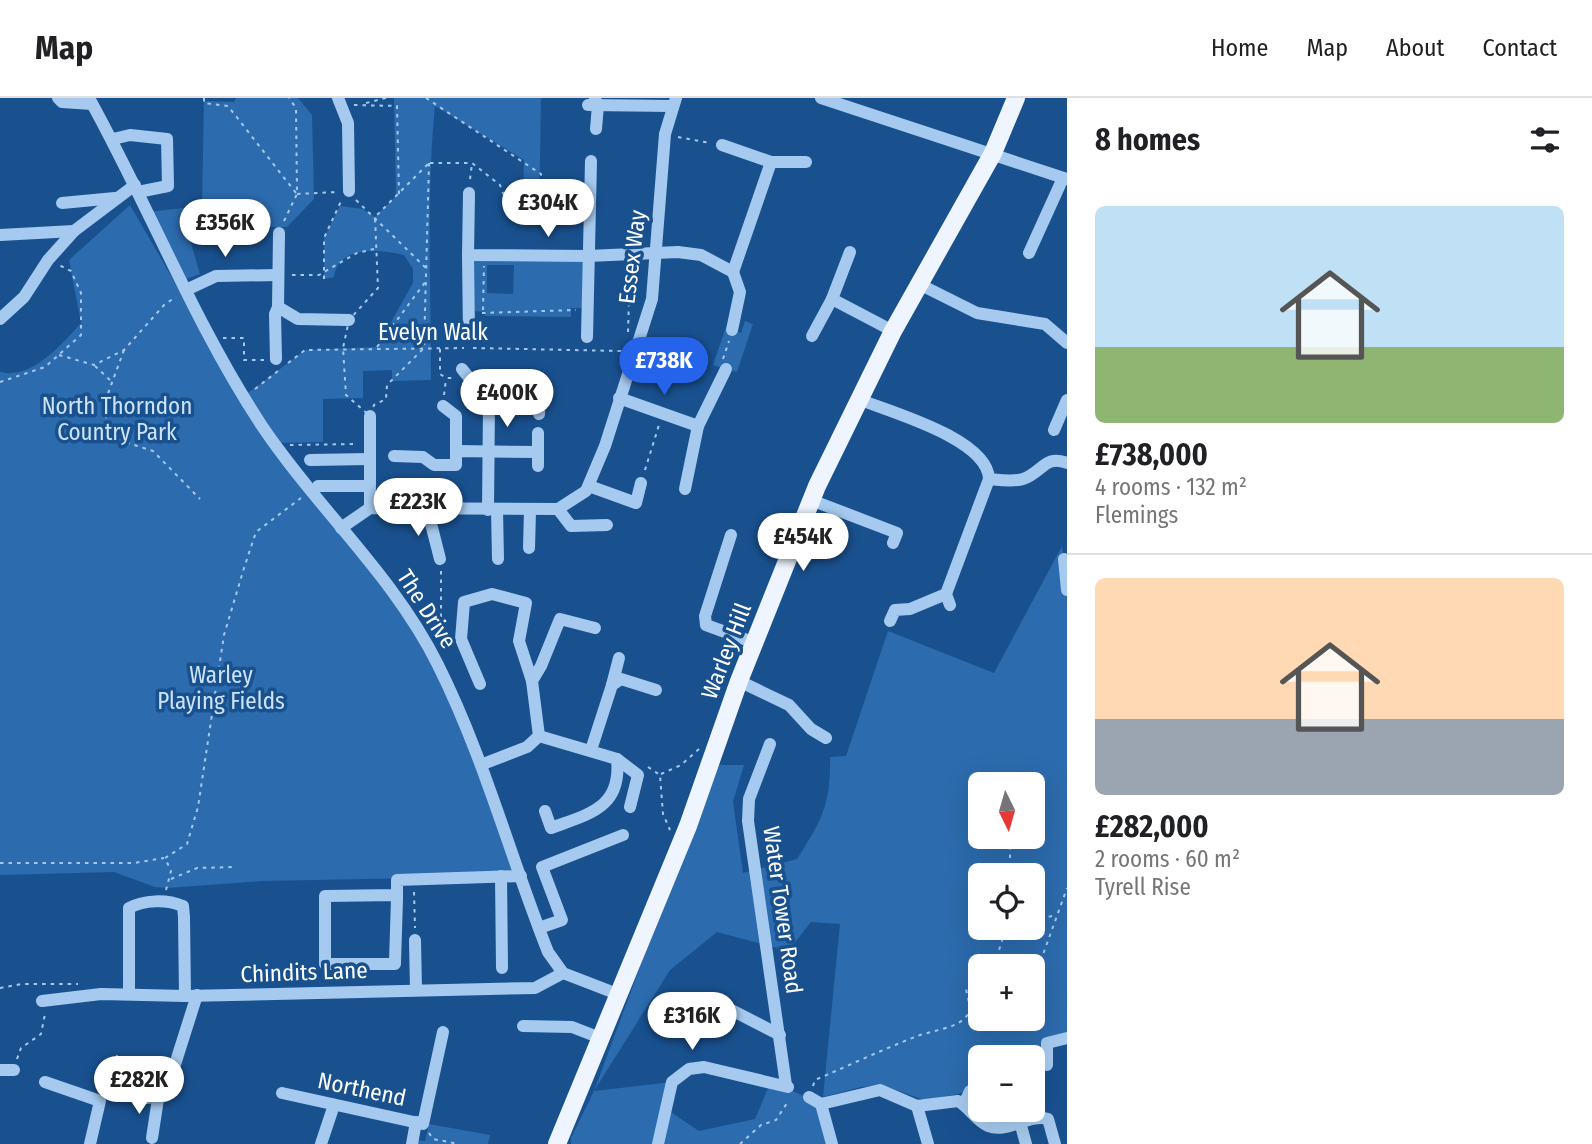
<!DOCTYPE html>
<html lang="en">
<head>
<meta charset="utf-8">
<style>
	:root { --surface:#fff; --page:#f2f2f2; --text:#202124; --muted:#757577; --line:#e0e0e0; --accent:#2563eb }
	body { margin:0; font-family:"Fira Sans Condensed",sans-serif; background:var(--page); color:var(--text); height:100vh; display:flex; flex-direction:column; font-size:26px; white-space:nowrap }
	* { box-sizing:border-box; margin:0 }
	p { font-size:23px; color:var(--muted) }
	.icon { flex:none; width:38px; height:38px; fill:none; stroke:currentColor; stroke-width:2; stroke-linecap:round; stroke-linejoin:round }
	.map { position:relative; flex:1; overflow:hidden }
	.drawer { display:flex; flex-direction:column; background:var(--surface); width:525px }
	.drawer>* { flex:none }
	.needle { width:46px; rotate:175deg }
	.fabs { position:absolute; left:968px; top:674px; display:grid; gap:14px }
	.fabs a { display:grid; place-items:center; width:77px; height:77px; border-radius:10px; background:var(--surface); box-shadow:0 7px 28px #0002; font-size:35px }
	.price { position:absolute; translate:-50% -60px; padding:0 16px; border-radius:24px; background:#fff; color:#222; font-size:23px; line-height:46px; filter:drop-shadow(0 2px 4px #0008) }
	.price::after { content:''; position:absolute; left:50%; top:42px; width:21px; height:16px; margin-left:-10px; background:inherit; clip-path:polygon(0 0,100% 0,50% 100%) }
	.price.selected { background:var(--accent); color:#fff }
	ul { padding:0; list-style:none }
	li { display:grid; align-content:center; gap:14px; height:371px; padding:0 28px }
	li+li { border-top:2px solid var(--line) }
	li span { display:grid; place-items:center; height:217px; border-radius:10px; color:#555 }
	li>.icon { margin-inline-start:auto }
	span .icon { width:126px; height:126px; fill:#fffc; stroke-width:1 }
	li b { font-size:30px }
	h2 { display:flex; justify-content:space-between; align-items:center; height:84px; padding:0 28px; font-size:30px }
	header { display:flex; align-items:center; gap:42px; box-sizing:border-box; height:98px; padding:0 35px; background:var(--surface); border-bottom:2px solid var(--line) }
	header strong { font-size:33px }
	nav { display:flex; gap:38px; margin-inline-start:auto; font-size:24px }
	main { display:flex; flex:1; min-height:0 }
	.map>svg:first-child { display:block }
</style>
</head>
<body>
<header>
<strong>Map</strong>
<nav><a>Home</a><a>Map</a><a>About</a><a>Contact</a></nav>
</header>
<main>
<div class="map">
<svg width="1067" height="1046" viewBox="0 0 1067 1046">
	<rect width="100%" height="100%" fill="#19518f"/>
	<!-- green -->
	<g fill="#2c6bad" fill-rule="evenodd">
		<polygon points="236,0 298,0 312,17 314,101 287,129 268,129 265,136 202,135 203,128 191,128 191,145 200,176 181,183 147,114 202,108 204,3 234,4"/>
		<path d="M394,0H541L539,119H506L504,94L523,93L524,62L435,8C426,100 431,190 431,282L392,283V272L363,273V300L323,301V344L276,345L437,565L521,778L262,783L167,790L155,789L114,774L0,777V274C32,282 62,246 81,225L69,162L130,107L259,330L244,298L305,252L377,249L413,185V171L404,157C382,152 338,146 334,179L324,181V140L340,108L363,111L375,119L396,98Z"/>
		<path d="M470,161L583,162V210H571V219L485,218V214L472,213ZM487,167H514L513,196L487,195Z"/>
		<polygon points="745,223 753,226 737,274 713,267 726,229 741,235"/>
		<path d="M1062,448L1067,492V940C1052,944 1049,948 1037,955C1022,963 997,959 980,959V985L959,996L925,1002L884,988L861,989L823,999L840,826L811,824L788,853L717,834L670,872L594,993L672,984L666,1011L699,1033L755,1021L771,983L821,1006L832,1046H571V1040L594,993L715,667H744L733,704L743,775L797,761C822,722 831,706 830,659L846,658L888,533L994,575ZM980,686H1032V738H980ZM980,777H1032V830H980ZM980,868H1032V920H980Z"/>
		<polygon points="429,1026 490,1037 488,1046 414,1046 415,1042 425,1043"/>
	</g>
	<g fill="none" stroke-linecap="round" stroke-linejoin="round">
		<!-- path -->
		<g stroke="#a6caef" stroke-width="2" stroke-dasharray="3.5 5" stroke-linecap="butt">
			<polyline points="204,0 204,5 228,8 296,95"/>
			<polyline points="426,0 541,76 539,118"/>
			<polyline points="366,5 386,0"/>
			<polyline points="354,7 397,8 399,96"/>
			<polyline points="678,39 710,45"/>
			<polygon points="429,65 424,250 387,287 386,301 374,307 370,318 346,297 343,250 349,222 378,190 375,119"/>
			<polyline points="430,65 472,65 500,87 512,119 577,119"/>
			<polyline points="470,81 472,66"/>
			<polyline points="297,96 337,94"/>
			<polyline points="356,102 427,171"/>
			<polyline points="284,123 297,96 296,10 289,0"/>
			<polyline points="292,177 319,177 357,155 374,151"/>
			<polyline points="324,181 324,140 342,101"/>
			<polyline points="483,212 484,168"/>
			<polyline points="482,215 576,212"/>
			<polyline points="628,234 630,170"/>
			<polyline points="223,240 244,240 244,262 265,262"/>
			<polyline points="377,249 426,183"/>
			<polyline points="473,250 621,253"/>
			<polyline points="440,251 440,276 446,280 454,280"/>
			<polyline points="124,252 106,301 106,338 153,353 200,401"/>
			<polyline points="59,257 94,267 124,252 165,206 176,199"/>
			<polyline points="723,261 729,243"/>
			<polyline points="288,265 305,252 464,250"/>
			<polyline points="95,268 111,283"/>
			<polyline points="0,284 45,269 81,237 81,195 71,173 59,167"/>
			<polyline points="255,291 278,273"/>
			<polyline points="444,297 446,281"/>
			<polyline points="290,347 358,346"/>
			<polyline points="645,372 659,327"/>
			<polyline points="441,473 441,548"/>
			<polyline points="648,669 660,677 663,716 670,732"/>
			<polyline points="661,676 681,667 699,651"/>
			<polyline points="0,765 134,765 164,760"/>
			<polyline points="1010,777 1010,738"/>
			<polyline points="171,781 197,770 236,769"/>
			<polyline points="166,792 171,773 165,760 187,746 198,709 224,537 244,470 256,434 301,400"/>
			<polyline points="414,794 415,830"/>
			<polyline points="1032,822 1057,817"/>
			<polyline points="994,868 1006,830"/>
			<polyline points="1032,887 1067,790"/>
			<polyline points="0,890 22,886 78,886"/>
			<polyline points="1030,920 1039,934"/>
			<polyline points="17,961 21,950 41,936 45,916"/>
			<path d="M813,988L815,982C848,968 881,952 915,939C929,933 954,931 965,920C974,911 967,901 966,890L980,879"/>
			<polyline points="115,994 108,992 117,957"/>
			<polyline points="429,1035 433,1041 459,1046"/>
			<polyline points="740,1046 761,1027 776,1022 789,1002"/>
		</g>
		<!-- minor -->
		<g stroke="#a6caef" stroke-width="12">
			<polyline points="58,0 62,4 92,6"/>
			<path d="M89,0C149,108 194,225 262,328C317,410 394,478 438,567C484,659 510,758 548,854L563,875L620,897"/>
			<polyline points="338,0 348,25 349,93"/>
			<polyline points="821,0 1067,81"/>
			<polyline points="595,1 598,7 596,31"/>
			<polyline points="588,7 673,8"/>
			<polyline points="113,41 130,37 167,41 168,88 138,94"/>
			<polyline points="771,64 806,64"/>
			<polyline points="469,95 468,157 588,158 678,154 701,157 733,174 771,64 722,47"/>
			<polyline points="62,105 115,100"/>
			<polyline points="279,135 278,209 298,221 349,222"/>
			<polyline points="0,137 74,133"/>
			<polyline points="850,154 832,201 893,233"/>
			<polyline points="1029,155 1063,80"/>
			<polyline points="468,157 469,238"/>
			<polyline points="921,187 977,215 1045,226 1067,245"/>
			<polyline points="186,192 216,178 278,177"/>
			<polyline points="0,221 24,199 48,162 74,133 135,87"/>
			<polyline points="732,232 740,194 733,174"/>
			<polyline points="812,238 832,201"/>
			<polyline points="587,239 591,63"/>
			<polyline points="276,261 275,216 278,209"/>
			<polyline points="462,271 489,305 488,412"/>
			<polyline points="619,300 698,328"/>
			<path d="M858,301C891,314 988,341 989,381L946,496L950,507"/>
			<polyline points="540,302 540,287"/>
			<polyline points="489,305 500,302 540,302 539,316"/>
			<polyline points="443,308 456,318 456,353"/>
			<polyline points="370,318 370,410"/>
			<polyline points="1054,332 1067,302"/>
			<polyline points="538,335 538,354"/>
			<polyline points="394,358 423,359 434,367 456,367 456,353 538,354 538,368"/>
			<polyline points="310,362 370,361"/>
			<path d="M989,381C1000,382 1013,384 1023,381C1042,375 1045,356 1067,365"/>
			<polyline points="318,388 370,388"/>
			<polyline points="589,388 636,405 641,385"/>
			<polyline points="685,391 698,328 726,271"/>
			<polyline points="811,402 897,435 893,445"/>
			<polyline points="427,410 440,461"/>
			<polyline points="558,411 571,428 607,427"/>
			<polyline points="497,412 498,461"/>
			<polyline points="341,430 370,410 558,411 586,393 605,348 652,201 665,36 676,0"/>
			<polyline points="731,437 705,518 706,527 755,545"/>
			<polyline points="529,450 530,413"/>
			<polyline points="1064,461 1067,492"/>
			<polyline points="890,523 895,512 910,511 946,496"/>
			<polyline points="532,583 541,568 560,521 595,530"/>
			<polyline points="739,583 789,607 811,631 826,640"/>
			<polyline points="480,586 461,541 464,504 492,496 526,505 519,543 532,583 539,638"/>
			<polyline points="612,587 619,560"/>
			<polyline points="770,646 749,701 748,723 786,987"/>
			<polyline points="591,652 612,587 621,581 656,592"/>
			<polyline points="617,661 638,677 630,709"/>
			<path d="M483,666L527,649L539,638L617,661C622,710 589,716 551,730L545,713"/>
			<polyline points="501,778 502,870"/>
			<polyline points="397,797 325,798 325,866 395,866 395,864 397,801 397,782 521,778"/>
			<polyline points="539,830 562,822 542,769 623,737"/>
			<polyline points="415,842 416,892"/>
			<path d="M129,896V810C144,802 166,801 183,808L184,819L185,898"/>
			<polyline points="712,902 780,937"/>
			<polyline points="42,903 101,896 185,898 535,890 563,875"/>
			<polyline points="523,928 572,929 603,941"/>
			<polyline points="1047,967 1047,945 1067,940"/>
			<polyline points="0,972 14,972"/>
			<polyline points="45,984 100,1003 90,1046"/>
			<polyline points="282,995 423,1026 443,934"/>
			<polyline points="127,996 147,1000 165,998 197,897"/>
			<polyline points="809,999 821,1006 832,1046"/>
			<path d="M821,1006L880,992L917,1008L958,1003C969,1009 976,1023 988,1028C1008,1036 1029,1015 1048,1021L1055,1046"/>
			<polyline points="964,1006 970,993 980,990"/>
			<polyline points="917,1008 928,1046"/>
			<polyline points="1020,1024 1026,1046"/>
			<polyline points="152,1040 158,1001"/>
			<polyline points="321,1046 334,1007"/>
			<polyline points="412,1046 416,1024"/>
			<polyline points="658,1046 672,984 689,971 704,969 788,989"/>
		</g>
		<!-- major -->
		<polyline stroke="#eef5ff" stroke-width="18" points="557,1046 688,728 739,583 817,388 893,233 993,55 1016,0"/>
	</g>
	<g text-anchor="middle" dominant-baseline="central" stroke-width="7" stroke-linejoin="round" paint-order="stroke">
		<!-- street labels -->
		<g font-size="23" fill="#fff" stroke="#19518f">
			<text transform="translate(632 159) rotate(-83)">Essex Way</text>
			<text x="433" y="234">Evelyn Walk</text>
			<text transform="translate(427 511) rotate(57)">The Drive</text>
			<text transform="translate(726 553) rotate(-69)">Warley Hill</text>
			<text transform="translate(783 812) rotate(82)">Water Tower Road</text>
			<text transform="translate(304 874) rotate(-2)">Chindits Lane</text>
			<text transform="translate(362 991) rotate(12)">Northend</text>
		</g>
		<!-- park labels -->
		<g font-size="23" fill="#cde3fa" stroke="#19518f">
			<text x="117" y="308">North Thorndon<tspan x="117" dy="26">Country Park</tspan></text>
			<text x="221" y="577">Warley<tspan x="221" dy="26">Playing Fields</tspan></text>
		</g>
	</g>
</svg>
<div class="fabs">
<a><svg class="needle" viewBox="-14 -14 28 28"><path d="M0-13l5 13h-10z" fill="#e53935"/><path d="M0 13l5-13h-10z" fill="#757577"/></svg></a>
<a><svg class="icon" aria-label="locate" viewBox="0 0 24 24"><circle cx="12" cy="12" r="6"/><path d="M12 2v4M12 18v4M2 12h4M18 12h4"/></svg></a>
<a>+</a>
<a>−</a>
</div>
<b class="price" style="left:548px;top:141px">£304K</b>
<b class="price" style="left:225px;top:161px">£356K</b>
<b class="price selected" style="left:664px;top:299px">£738K</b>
<b class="price" style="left:507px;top:331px">£400K</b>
<b class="price" style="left:418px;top:440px">£223K</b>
<b class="price" style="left:803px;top:475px">£454K</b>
<b class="price" style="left:692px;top:954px">£316K</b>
<b class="price" style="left:139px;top:1018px">£282K</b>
</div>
<section class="drawer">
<h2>8 homes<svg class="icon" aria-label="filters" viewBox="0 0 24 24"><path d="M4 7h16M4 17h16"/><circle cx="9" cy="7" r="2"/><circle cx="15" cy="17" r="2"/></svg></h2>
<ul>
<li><span style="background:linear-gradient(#bfe0f5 65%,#8fb573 0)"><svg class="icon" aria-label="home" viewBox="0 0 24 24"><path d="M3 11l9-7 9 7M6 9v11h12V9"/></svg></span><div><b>£738,000</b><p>4 rooms · 132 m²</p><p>Flemings</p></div></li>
<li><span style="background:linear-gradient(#ffd9b3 65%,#9aa5b1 0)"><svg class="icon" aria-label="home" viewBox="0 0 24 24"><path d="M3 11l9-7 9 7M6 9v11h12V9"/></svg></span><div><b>£282,000</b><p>2 rooms · 60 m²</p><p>Tyrell Rise</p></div></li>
</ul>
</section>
</main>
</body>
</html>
